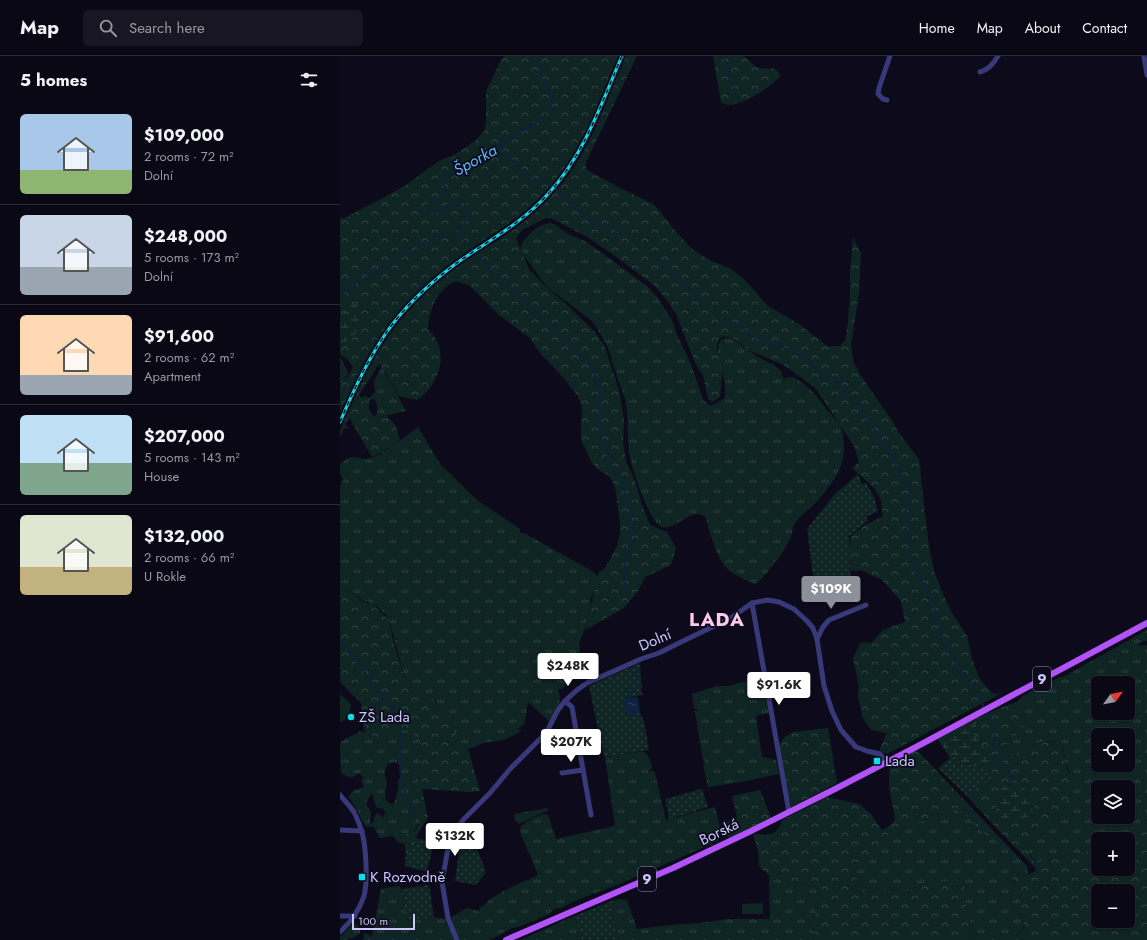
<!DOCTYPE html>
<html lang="en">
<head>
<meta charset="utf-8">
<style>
	:root { --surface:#0a0814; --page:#181622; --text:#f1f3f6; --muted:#999aa0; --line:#2a2934; --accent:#8c9099 }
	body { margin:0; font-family:Jost,sans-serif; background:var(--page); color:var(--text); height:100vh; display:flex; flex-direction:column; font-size:15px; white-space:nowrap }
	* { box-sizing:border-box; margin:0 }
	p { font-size:13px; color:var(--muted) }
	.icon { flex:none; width:22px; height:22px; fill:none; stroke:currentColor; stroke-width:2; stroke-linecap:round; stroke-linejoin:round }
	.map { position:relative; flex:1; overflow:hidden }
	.side { display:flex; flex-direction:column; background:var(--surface); width:340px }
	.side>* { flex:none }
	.needle { width:26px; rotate:57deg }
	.buttons { position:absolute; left:751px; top:620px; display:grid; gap:8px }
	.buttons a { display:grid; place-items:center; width:44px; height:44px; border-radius:6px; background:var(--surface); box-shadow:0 1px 3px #0004,0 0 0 1px var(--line); font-size:20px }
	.scale { position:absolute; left:12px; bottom:10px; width:63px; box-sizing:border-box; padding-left:4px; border:2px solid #cbc7fd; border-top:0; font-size:11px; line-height:14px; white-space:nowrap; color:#cbc7fd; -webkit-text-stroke:3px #0d0b1b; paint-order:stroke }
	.price { position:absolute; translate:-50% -34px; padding:0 9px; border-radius:4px; background:#fff; color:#222; font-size:13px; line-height:26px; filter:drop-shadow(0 1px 2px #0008) }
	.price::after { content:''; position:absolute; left:50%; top:24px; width:12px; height:9px; margin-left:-6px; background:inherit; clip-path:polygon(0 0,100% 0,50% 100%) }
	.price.selected { background:var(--accent); color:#fff }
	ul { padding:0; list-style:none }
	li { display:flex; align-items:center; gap:12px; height:100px; padding:0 20px }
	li+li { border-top:1px solid var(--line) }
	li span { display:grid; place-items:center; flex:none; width:112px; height:80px; border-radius:6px; color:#555 }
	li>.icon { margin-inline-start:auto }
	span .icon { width:48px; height:48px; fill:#fffc; stroke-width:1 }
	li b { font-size:17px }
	h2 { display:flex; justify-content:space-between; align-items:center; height:48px; padding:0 20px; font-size:17px }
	header { display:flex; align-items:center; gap:24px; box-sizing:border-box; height:56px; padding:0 20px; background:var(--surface); border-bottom:1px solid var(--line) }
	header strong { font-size:19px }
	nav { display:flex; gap:22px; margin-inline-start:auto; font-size:14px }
	.search { width:280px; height:36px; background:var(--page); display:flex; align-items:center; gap:10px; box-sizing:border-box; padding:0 14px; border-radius:6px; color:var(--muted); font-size:15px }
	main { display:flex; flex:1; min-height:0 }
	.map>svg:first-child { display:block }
</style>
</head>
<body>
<header>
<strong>Map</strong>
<div class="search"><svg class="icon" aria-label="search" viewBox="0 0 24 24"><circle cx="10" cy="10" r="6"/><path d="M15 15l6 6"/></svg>Search here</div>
<nav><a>Home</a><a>Map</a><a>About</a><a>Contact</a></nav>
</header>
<main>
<section class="side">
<h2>5 homes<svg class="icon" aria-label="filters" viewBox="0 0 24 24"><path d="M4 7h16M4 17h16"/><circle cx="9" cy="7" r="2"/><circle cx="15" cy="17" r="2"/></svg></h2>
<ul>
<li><span style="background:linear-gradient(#a9c7e8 70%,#8fb573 0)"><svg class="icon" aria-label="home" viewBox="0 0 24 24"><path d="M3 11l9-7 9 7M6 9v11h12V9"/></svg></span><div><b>$109,000</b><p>2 rooms · 72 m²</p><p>Dolní</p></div></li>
<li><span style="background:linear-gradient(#c9d6e8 65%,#9aa5b1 0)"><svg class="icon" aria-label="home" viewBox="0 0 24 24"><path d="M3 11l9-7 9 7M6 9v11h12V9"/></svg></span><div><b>$248,000</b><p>5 rooms · 173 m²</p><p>Dolní</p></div></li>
<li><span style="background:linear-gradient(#ffd9b3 75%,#9aa5b1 0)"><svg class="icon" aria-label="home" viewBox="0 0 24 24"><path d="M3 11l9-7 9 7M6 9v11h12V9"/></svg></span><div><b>$91,600</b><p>2 rooms · 62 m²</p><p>Apartment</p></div></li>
<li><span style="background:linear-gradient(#bfe0f5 60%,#7fa58c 0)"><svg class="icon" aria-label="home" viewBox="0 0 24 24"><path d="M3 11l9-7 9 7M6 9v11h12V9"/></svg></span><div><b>$207,000</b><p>5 rooms · 143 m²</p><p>House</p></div></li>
<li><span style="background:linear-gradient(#dfe7d0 65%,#c2b280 0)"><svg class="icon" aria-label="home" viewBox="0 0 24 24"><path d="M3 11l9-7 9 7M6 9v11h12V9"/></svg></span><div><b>$132,000</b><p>2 rooms · 66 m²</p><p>U Rokle</p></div></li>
</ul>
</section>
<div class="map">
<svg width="807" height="884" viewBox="0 0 807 884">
	<defs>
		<pattern id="grass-tufts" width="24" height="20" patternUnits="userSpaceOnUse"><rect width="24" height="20" fill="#0f2523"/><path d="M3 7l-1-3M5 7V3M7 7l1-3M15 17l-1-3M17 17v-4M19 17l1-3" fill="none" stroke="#314344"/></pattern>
		<pattern id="forest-crowns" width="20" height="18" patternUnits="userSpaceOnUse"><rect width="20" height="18" fill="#0f2523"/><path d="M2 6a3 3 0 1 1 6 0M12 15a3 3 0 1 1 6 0" fill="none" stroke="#314344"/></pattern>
		<pattern id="wetland-marsh" width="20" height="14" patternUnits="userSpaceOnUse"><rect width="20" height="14" fill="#0f2523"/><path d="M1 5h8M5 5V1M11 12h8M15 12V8" fill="none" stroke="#314344"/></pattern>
		<pattern id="park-dots" width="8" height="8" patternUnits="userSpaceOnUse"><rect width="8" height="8" fill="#0f2523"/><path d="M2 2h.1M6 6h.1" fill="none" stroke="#314344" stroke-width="1.8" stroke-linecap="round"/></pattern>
		<pattern id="water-ripples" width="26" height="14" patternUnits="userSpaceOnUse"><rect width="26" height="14" fill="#0d223e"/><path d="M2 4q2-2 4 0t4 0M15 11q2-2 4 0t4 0" fill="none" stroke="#2f415b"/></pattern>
	</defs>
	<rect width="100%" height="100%" fill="#0d0b1b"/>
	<!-- grass -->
	<g fill="url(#grass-tufts)" fill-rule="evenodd">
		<path d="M210,167L214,168L228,178L245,185L262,197L307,230L318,242L332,264L337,279L351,308L363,344L371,350L385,342V329L378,296V289L381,284L385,282L393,283L418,301L434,309L441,315L443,322L445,323C447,322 448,321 450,321C456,320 471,334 475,338C481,346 487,354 494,362C496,365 500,368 501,371C502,374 503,378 503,380C508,407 494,426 477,445C472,451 457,462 454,469C452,472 453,477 451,481C448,490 422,526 415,528C406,524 396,520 389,514C379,506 375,490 370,478C368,472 368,466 365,460C363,459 361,458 359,458C347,457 334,474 322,471C309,467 290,408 289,395C287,377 289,360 285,343C282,333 278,324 275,314C273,310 272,305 271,300C267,289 259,274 252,265L206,230L185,201L181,193L182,187C190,177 197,169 210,167Z"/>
		<polygon points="0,301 8,316 8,319 0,329"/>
		<path d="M42,311L66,355L35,362L34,361C39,356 38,349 34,343L29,344V354L20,342L24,340L29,342L35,336L34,325Z"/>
		<path d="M78,371L100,408L137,444L180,473V477H184L252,515L256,518L258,522L256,532L251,541L250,552L247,566L239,588L240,591C238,610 238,620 222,633H218C223,648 217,653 210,666L188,646L184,669L177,673L182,675L164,684L143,687L132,692H124L121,691L109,664L102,654L89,640L75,633L66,626L58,597L51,570L47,560L39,552L29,546L23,545L0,528V431L3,423L0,418V409C13,394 18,406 31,402C47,396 64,381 78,371Z"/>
		<path d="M807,574V585L801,586L798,589L801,590L807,589V763C798,787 779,783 758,783V793L695,807L689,796V792L690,788L693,783L702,776L730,717L725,705L724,696L720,687C705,680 689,692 675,698H672C668,694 666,690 668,684C676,679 688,671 684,660C682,654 680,651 679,645L683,640L720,621H723ZM758,627H788V657H758ZM758,679H788V709H758ZM758,731H788V761H758Z"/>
		<polygon points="412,623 421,623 424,625 428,649 428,652 429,653 430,657 418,659 416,661 422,701 436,704 439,718 401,726 368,731 363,708 365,707 365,705 363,705 355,655 357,655 357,653 354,653 352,638 377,630 389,630"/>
		<path d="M65,673L72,677L82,686V693L85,699L79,707L78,741L85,758L65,788L58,786L53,780L40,782L38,779L34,771L25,770L15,750L8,740L15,734L24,731L21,724L24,722L19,717C13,723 7,722 1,717L0,686L21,675L28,678L56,677ZM54,706L60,709L61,719L58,725V734L54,748L48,747L45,741L47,727L45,719V714L48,708ZM31,738L33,739L36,751L43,753L46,756L43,761L37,757L35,760L33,767L30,768L31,756L26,747Z"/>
		<path d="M298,696C310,695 309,702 312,712L308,716L314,715L315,717L326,764L375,751L382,779L378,785L282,827L232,846L222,852L214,853L208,859L178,871L172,872L154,882L148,884H120L118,881L111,861L127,852L139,855V860L140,852C145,850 147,845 152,842C166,833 182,826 197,820V816L180,776L181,770L191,763L203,758L208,759L216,783L275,770L265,701Z"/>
		<polygon points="208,752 208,754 179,768 175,764 174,758"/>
		<path d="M615,752L620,757H624C635,768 648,785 664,786L687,810L688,818L685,820L678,818L672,824C678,833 681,842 682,853L678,855L683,860L684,870L679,876L683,884H631L632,876L626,848L582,830L567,833L523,836L521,834L514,815L513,808C519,804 528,805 533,801C539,795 539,785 546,780C554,773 568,769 578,766C581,765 584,765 587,763C589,762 591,759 594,757C600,753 608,753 615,752Z"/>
		<polygon points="429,819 480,833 487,837 475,845 476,858 470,867 474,884 279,884 269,846 279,843 287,844 297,873 330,869 359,867 389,863 430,863"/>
		<polygon points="59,830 61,833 68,865 94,861 107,863 114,884 22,884 24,881 24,877 32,880 41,833"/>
		<polygon points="234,860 238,869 242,884 181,884"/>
		<path d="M13,868C18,869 21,873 20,878L11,883L10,881L8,883V884H0V881Z"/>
	</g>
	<!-- forest -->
	<g fill="url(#forest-crowns)" fill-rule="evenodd">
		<path d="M164,0H278C258,47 241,97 206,135C178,166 144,182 112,206C87,225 62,248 44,274C26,300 13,328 0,357V329L7,322L13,311L9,305L0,298V162H4L45,141L66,129L99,105L116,98L135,85L145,74L146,63V35L160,6Z"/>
		<path d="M286,0H297L247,104L245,109L247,114L278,131L313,148L319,154L332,171L351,192L369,204L391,213L405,224L428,250L459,268L487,290H499L505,285L507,274L510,243V217L513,182L521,197L519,237L511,289L513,305L521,320L553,366L559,377L578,402L580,407L581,423L589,491L595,518L603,538L612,557L627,580L632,602L639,622L649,634L653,637L657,638L662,637L547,698L539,695L547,677L531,674L523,662L518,641L519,630L513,602L521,586L531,587L543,574L565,566L561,545L542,524L521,514L511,515L509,492L511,480L525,469L543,460L541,444L535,433L512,412L519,406L514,390L476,333L458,319L442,308L410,295L395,283L382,280C371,290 381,300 382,312C382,321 381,331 380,341L372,346L368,343L363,319L356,309L336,258L326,243L314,229L275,200L249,182L213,163L206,162L182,174L176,182L189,213L205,230L225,247L255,276L265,291L279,334L284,364L283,388L286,405L296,428L301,446L310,469L327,476L336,492L331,509L305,521L298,535L284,552L245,574L259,516L263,514L266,511L277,490L280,478V466L275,431L272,424L268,419L257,413L251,405L242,386L241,377L242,352L238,340L221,319L201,298L190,282L159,259L130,230L117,225C97,232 89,254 88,273C90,277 94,279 96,283C108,305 95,332 77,344L59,340L46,317L39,308L19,339L35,362L47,360L56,370L60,384L53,390L32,401L10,363L9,362L5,369L8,371L7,373L4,372L0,382V374C15,341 29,307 50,278C68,253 92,230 116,212C136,197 157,186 177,171C193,159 208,145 221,129C251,92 267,44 286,0Z"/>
		<path d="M373,0H404C415,11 417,14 433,12L439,16L440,20C432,31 393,57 381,46Z"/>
		<polygon points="0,528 23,546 32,548 42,557 49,564 54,588 66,626 75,633 89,640 102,654 109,664 121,690 124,692 128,692 140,735 128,736 82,733 88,762 75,782 74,792 70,795 66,799 64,778 70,778 73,775 74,776 79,769 78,768 85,758 78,741 77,729 79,707 85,699 82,693 82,686 72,677 65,673 56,677 37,681 25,677 21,647 0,626"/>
		<path d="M679,645C680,651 682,654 684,660C688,671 676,679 668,684C666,690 668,694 672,698H675L678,696C691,690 704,683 719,686C724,693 724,701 726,709C727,713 730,717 730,721C734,743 718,763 702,776C697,781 689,785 689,793C689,798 692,803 695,807L758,793V813H788V783H786C797,779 803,774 807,763V884H683L679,874L683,873L684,870L683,860L678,855V854L682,853L676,830L671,820L678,818L685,820L696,815L695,811L660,776L626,739L652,721L648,714L618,706L613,700L610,702L598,683C624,669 651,654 679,645ZM758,835H788V865H758Z"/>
		<polygon points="488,672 497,727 451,751 438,689 446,680 453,676"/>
		<path d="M576,693L664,786C647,785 635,768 624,757H620L615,752L602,754L595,756L587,763L557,774L546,780L540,788L537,798L532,802L520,806H516L513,808L514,815L521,834L523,836L567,833L582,830L598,826L621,824L624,826L626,848L632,876L631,884H474L470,867L476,858L475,845L479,840L486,837L480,833L429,819L419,811L418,794L413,779L416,777C423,780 432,780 438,773C440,771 441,767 442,764L487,741L519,748L531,758L542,774L548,771L555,764L549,730V709Z"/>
		<polygon points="420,734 431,762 389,784 384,768 397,761 392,740"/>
	</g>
	<!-- wetland -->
	<g fill="url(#wetland-marsh)">
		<polygon points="16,248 24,259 14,279 0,290 0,261 10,250"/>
		<polygon points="637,663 634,678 642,690 650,695 651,706 648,714 618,706 613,700 610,702 598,683"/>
		<polygon points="674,724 687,735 696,749 690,758 684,762 667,764 658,759 656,752 661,733"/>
	</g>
	<!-- park -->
	<g fill="url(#park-dots)">
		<polygon points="518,418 522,428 526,427 534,441 538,455 526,461 528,465 509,480 511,531 475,536 467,473 494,439"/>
		<polygon points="300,607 302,639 284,643 287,659 300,657 304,665 309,694 264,701 249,630"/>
		<polygon points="613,700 618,706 648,714 653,721 626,739 598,712"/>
		<polygon points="362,733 368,751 329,763 325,743"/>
		<path d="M75,782L94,786L87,816L65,810C65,801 66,797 74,792Z"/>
		<polygon points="111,787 136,790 146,816 136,829 115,825 119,797 110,795"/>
		<polygon points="89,829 94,861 68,865 61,833"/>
		<polygon points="269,846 279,884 242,884 238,869 234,860"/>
	</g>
	<!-- pitch -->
	<g fill="#0f2523">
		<path d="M0,638L11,648C11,656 8,664 0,666Z"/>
		<polygon points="423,847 423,858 402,858 402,848"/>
	</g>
	<!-- water -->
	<polygon fill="url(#water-ripples)" points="298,641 300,657 287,660 283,643"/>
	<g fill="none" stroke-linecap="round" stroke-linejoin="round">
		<!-- stream -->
		<g stroke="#0d223e" stroke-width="1.5">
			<polyline points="383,0 394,31"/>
			<polyline points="160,90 176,109 191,120 214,131 230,149 253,165 280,176 389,264 417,282 450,294 470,305 496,324 516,346 551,399 568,431 569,438 565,464 574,512 591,541 601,578 606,591 644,651"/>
			<polyline points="115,174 133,194"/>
			<polyline points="137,198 149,214 194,251 241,297 258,323 261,339 260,374 262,385 265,396 282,427 291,460 291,481 284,510 284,535"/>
			<polyline points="0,242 7,233 31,218 85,189 120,172 123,169 129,154 125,146 107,149 99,156 92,157 87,154 87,150 89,147 105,140 107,135 100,123 127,110 160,90 201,63 211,51 213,41 201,22 199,16 200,0"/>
			<polyline points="0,584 62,665 60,682 60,717 65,738 68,743 75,765"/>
			<path d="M291,644L289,634C296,624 299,622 296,610"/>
			<polyline points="646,655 649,659 659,700 674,729"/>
		</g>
		<!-- minor -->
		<g stroke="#383978" stroke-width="5">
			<polyline points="804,0 807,19"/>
			<path d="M640,16C648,14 654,7 658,0"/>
			<polyline points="547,44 543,43 538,38 539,32 550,0"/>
			<polyline points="412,547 449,756"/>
			<polyline points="477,583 483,571 489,564 526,549"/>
			<polyline points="225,645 232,651 251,759"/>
			<polyline points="222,717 243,714"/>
			<path d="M0,739C4,744 10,750 14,756C17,762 20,769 22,776C26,791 28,825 24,840C19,855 11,866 0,876"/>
			<polyline points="0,774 22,775"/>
			<polyline points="0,860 15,860"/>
			<polyline points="117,884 108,862 102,826 110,781 124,763 150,737 170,713 206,677 218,654 225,645 237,634 247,627 301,603 319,597 343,585 391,562 412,547 428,544 439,546 454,553 467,565 473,572 477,583 484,630 492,655 501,674 516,691 527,695 540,698 546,706"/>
		</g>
		<!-- major -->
		<polyline stroke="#b253f9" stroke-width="6" points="166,884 333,812 409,776 495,733 576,691 807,567"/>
		<defs>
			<path id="rail" d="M0,366C13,335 27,305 46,277C64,251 89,228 114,209C147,185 180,169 208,138C244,99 261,48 282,0"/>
		</defs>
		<!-- rail casing -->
		<use href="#rail" stroke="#09dde8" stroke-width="3"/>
		<!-- rail -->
		<use href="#rail" stroke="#0d0b1b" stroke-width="1.5" stroke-dasharray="4.5" stroke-linecap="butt"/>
	</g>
	<!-- markers -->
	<g fill="#09dde8" stroke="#0d0b1b" stroke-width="1.5">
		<circle cx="11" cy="661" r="4"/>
		<rect x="533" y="701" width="8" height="8" rx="2"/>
		<rect x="18" y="817" width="8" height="8" rx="2"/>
	</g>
	<g text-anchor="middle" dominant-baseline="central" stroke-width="3.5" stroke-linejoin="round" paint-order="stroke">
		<!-- shield labels -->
		<g fill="#0d0b1b" stroke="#928fb9" stroke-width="1">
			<rect x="693" y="611" width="18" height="24" rx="3"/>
			<rect x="298" y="811" width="18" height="24" rx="3"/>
		</g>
		<g font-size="14" font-weight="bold" fill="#cbc7fd">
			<text x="702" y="623">9</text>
			<text x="307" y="823">9</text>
		</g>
		<!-- street labels -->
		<g font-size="15" fill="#cbc7fd" stroke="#0d0b1b">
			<text transform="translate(315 584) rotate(-23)">Dolní</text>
			<text transform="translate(379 776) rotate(-26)">Borská</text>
		</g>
		<!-- poi labels -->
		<g font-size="15" fill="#cbc7fd" stroke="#0d0b1b" text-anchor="start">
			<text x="19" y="661">ZŠ Lada</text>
			<text x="545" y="705">Lada</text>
			<text x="30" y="821">K Rozvodně</text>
		</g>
		<!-- water labels -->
		<g font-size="16" font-style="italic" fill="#5ab7f9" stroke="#0d0b1b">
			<text transform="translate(135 104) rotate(-29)">Šporka</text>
		</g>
		<!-- district labels -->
		<g font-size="19" font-weight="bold" letter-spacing="1" fill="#fdc9ed" stroke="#0d0b1b">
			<text x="377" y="563">LADA</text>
		</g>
	</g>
</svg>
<div class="buttons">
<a><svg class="needle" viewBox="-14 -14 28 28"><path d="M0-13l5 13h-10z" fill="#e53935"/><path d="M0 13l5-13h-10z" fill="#999aa0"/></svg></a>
<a><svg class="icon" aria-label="locate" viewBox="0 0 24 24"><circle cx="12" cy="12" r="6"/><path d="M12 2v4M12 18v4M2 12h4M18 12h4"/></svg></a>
<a><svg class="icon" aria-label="layers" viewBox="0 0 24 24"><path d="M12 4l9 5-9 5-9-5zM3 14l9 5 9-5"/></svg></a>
<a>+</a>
<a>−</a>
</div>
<div class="scale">100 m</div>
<b class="price selected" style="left:491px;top:554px">$109K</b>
<b class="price" style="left:228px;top:631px">$248K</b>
<b class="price" style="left:439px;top:650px">$91.6K</b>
<b class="price" style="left:231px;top:707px">$207K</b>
<b class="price" style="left:115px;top:801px">$132K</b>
</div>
</main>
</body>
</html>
